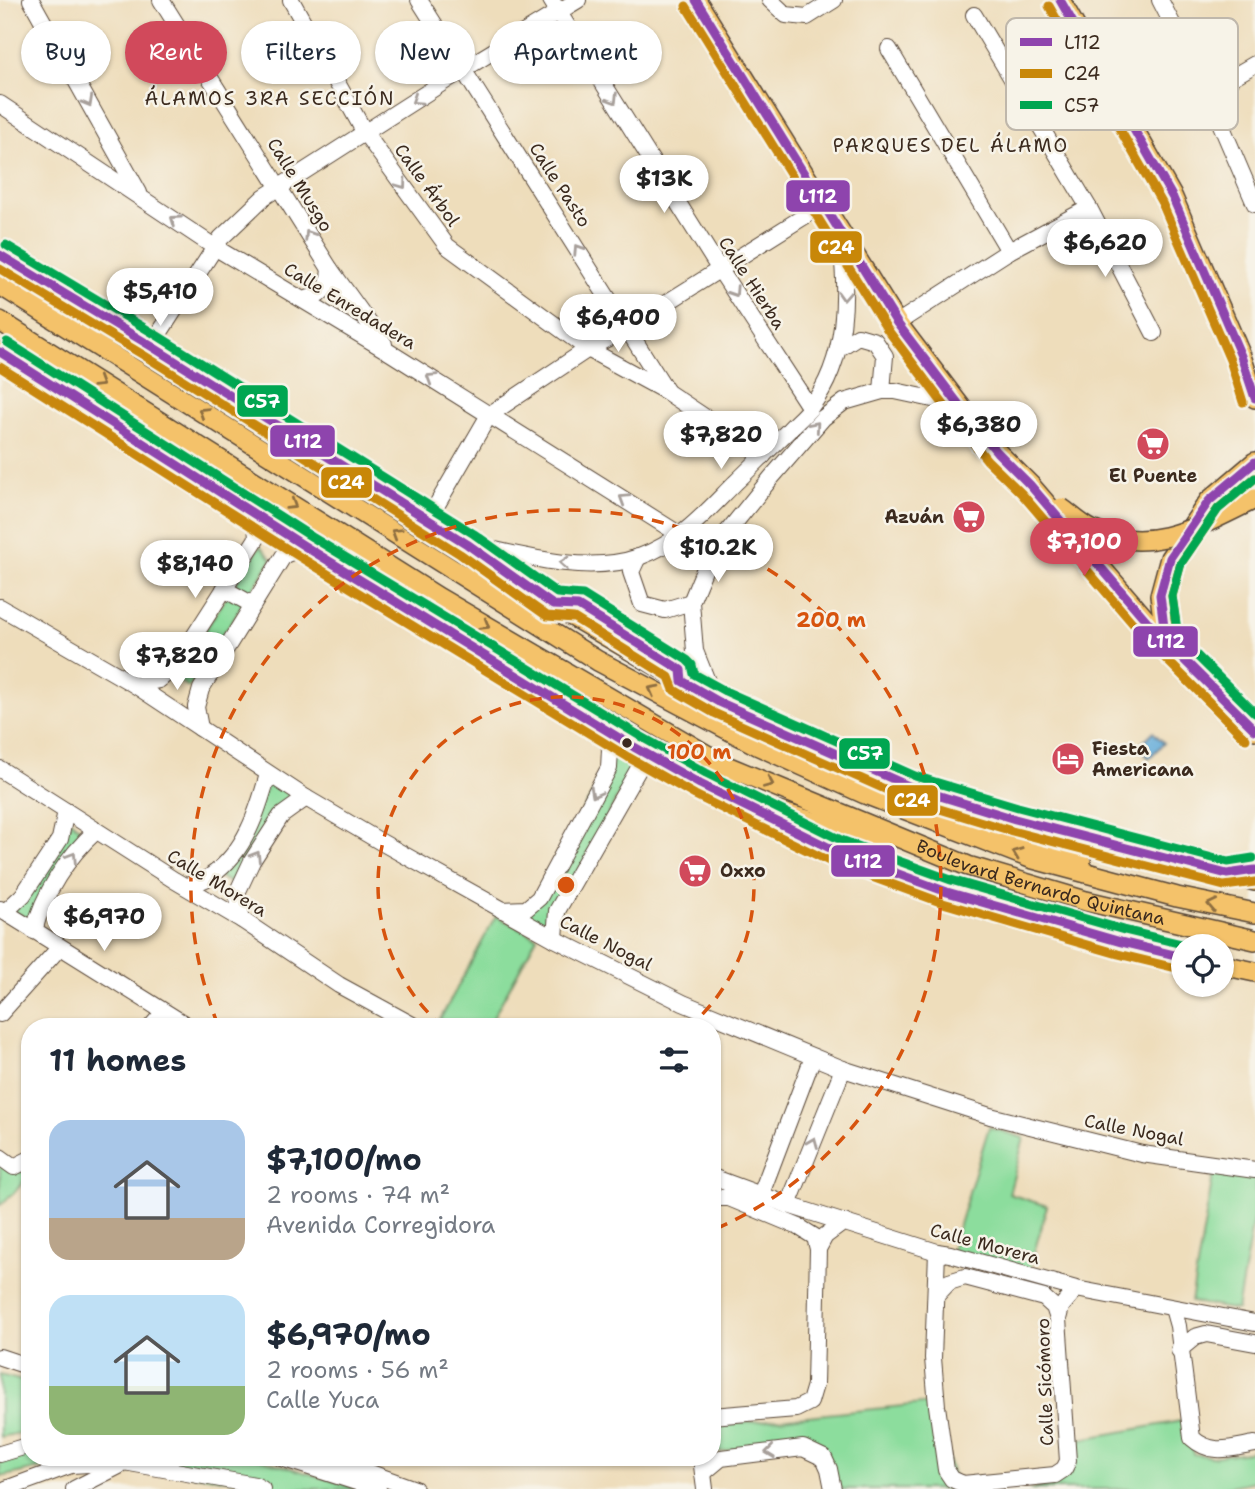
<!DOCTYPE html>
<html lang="en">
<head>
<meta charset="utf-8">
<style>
	:root { --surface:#fff; --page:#f6f6f7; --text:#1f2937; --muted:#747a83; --accent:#d1495b }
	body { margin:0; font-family:"Shantell Sans",sans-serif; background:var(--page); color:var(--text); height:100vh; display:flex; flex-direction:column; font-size:26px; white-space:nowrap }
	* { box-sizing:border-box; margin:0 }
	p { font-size:23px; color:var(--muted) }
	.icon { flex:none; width:38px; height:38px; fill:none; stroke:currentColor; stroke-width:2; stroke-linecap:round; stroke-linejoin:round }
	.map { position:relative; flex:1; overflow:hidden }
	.panel { position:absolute; left:21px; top:1018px; width:700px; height:448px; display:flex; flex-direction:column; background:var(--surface); border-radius:28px; box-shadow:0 2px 5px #0004 }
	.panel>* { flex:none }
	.top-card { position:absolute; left:21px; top:21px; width:700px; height:63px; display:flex; gap:14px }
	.tools { position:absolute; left:1171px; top:934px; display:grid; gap:14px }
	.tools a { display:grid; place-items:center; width:63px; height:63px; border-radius:50%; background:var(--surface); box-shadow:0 2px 5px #0004; font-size:35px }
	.price { position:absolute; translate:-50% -60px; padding:0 16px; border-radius:24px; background:#fff; color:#222; font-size:23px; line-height:46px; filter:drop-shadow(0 2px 4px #0008) }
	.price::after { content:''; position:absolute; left:50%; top:42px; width:21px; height:16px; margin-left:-10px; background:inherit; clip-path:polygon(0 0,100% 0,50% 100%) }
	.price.selected { background:var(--accent); color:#fff }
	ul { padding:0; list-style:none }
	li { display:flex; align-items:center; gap:21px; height:175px; padding:0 28px }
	li span { display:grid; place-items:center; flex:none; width:196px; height:140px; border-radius:21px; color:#555 }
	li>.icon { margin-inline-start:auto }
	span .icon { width:84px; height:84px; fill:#fffc; stroke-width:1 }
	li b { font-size:30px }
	h2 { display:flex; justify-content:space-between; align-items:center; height:84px; padding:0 28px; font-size:30px }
	.pill { padding:0 24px; border-radius:32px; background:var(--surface); box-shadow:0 2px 5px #0004; font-size:24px; line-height:63px }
	.pill.selected { background:var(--accent); color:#fff }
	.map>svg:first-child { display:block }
</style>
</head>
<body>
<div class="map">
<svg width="1255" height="1489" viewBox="0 0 1255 1489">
	<rect width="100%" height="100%" fill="#f7f3e8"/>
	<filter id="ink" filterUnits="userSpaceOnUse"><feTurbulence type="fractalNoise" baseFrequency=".0143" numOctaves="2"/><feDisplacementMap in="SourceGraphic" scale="14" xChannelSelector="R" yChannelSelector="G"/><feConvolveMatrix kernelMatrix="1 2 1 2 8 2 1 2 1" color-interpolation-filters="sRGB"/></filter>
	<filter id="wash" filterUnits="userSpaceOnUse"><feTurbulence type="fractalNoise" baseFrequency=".00686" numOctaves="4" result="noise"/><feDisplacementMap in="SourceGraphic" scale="28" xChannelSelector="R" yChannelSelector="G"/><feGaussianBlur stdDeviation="1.57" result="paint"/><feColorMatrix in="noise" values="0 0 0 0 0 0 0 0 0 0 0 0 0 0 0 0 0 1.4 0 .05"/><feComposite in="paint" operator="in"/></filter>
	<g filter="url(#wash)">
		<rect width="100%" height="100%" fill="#edb"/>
		<!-- green -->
		<g fill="#8cdd9d" stroke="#64845e" stroke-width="2">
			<polygon points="260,546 272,559 189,687 174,678"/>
			<polygon points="613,756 632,768 550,929 526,915"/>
			<polygon points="270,781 297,799 235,885 217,876"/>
			<polygon points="68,818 85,833 30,920 13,911"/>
			<polygon points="496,916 537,937 488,1027 436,1027"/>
			<polygon points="989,1127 1024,1138 1009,1194 1047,1206 1028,1275 950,1254"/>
			<polygon points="0,1160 13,1170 30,1174 14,1193 0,1205"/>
			<polygon points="1214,1170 1255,1177 1255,1209 1237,1310 1191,1302"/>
			<polygon points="0,1375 30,1383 30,1431 0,1437"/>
			<polygon points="931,1403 957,1489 838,1489 826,1452 809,1442 776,1443 719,1452 713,1426"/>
			<path d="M1187,1420L1194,1454L1212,1457L1255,1451V1481L1217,1489H1029C1062,1484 1074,1475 1075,1440Z"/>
			<polygon points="30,1449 30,1458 257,1458 360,1489 274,1489 259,1484 81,1459 0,1477 0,1459"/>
		</g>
		<!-- water -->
		<polygon fill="#62abda" stroke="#4e6a7c" stroke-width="2" points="1153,732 1164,743 1149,758 1138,747"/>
	</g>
	<g filter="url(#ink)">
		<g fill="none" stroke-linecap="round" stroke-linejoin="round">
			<defs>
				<g id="minor">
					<polyline points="31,0 139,193"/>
					<polyline points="161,0 330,269 384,344"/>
					<polyline points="291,0 365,133 447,246 588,349 667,392 763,456"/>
					<polyline points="419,0 666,390"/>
					<polyline points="551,0 720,270 810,408"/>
					<polyline points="770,0 786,15 807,17 834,0"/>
					<polyline points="1160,0 1207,92 1255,204"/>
					<polyline points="974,15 1089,208 1154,333"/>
					<polyline points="889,49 1009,251"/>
					<polyline points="1207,92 1255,64"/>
					<polyline points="0,104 216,248 389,352 682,536"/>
					<polyline points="304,300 318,295 328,286 330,269"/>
					<polyline points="897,323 1009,251 1089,208"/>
					<polyline points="151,346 221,238 264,197 464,69 578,0"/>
					<polyline points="838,349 858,336 875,341 885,356 882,391"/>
					<polyline points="428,520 489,415 588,349 628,327 824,204"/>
					<path d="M472,545C523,556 588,575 639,557C681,542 705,513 735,483C753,466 770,448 788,431C795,423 804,416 810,408C848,359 848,293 840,235"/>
					<polyline points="638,557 631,572 642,604 665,610 691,602"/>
					<polyline points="224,589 253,605"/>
					<polyline points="0,607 135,685 306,798 381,842 555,939 683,1003 843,1069 990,1116 1142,1154 1255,1170"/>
					<polyline points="135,685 159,680 175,666 257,538 255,514"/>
					<polyline points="719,702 707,681 695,651 691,602 712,551 771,478 823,418 844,402 882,391 895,391 942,401 963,409"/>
					<polyline points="200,728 196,707 201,689 284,555 306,547"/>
					<polyline points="0,769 174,880 242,920 339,985 416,1027"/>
					<path d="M187,886C195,883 205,881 212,875C245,852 258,811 268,774"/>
					<polyline points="0,909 189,1027"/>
					<polyline points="502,910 526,909 539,898 609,768 610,749 605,729"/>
					<polyline points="5,912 23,895 60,839 66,811"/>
					<polyline points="242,920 237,893 252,861 281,816 306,798"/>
					<path d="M34,931C43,894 68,856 96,831"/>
					<polyline points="555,939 557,911 639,768 656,760"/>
					<polyline points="0,1014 60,947"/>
					<polyline points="151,1027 164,1012"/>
					<polyline points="0,1157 14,1167 30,1159"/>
					<polyline points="712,1177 788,1205 937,1252 950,1254 1076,1289 1255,1323"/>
					<polyline points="761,1194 813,1057"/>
					<polyline points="712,1198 729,1198 799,1227 815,1237 818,1249"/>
					<polyline points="788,1205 843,1069"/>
					<polyline points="937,1252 933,1358 937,1406 946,1470 952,1479 963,1484 1055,1475 1064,1469 1068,1461 1058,1319 1061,1307 1076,1289"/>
					<polyline points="936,1296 949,1282 965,1277 1044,1298 1054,1307 1058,1319"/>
					<path d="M1173,1308L1178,1326L1192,1438C1212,1456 1231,1448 1255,1444"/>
					<polyline points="1179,1350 1195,1337 1206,1334 1255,1343"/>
					<polyline points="0,1357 30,1367"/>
					<polyline points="712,1416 796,1409 810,1402 815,1385 818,1249 825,1236 844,1222"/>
					<polyline points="0,1454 30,1445"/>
					<polyline points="281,1458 378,1489"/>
					<polyline points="329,1458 415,1489"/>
					<polyline points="701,1458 705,1489"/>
					<polyline points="703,1473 721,1458 803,1448 824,1458 829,1469 833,1489"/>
					<polyline points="6,1489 71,1465 124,1462 255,1485 262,1489"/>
					<polyline points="74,1489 119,1466"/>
				</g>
				<g id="major">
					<polyline points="696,0 897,323 963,410 997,452 1030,485 1157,633 1255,730"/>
					<polyline points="1060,0 1173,198 1241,356 1255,398"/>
					<polyline points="0,255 151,346 467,544 553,605 719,702 911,787 1015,819 1255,881"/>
					<polyline points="0,285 598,661 759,746 865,794 1030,858 1177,897 1255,913"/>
					<path id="s1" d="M0,321L439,598L724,765L968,866L1086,901L1255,940"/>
					<polyline points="0,352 306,547 634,747 700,784 836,851 947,892 1121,942 1183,957"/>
					<polyline points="1166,643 1160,595 1170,558 1209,501 1255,462"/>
					<polyline points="775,811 884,842"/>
					<polyline points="963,814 1081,860"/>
					<polyline points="1222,965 1255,972"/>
				</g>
			</defs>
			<!-- minor casing -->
			<use href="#minor" stroke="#564536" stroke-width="18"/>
			<!-- major casing -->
			<use href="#major" stroke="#564536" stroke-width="22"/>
			<!-- minor -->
			<use href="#minor" stroke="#fff" stroke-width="16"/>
			<!-- major -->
			<use href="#major" stroke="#f4c26a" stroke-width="19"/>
			<defs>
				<path id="major-bridge" d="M1061,508C1071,515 1081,525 1092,530C1152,557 1202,524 1255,499"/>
			</defs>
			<!-- major-bridge casing -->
			<use href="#major-bridge" stroke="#564536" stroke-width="22" stroke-linecap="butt"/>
			<!-- major-bridge -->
			<use href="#major-bridge" stroke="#f4c26a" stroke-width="19"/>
			<defs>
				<g id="bus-1">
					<polyline points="696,0 897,323 963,410 997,452 1030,485 1157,633 1255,730"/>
					<polyline points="1060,0 1173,198 1241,356 1255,398"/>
					<polyline points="0,255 151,346 467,544 553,605 578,606 681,670 682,681 719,702 911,787 1015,819 1227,874 1255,870"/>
					<polyline points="0,352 306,547 634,747 700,784 836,851 947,892 1121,942 1183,957"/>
					<polyline points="1166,643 1160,595 1170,558 1209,501 1255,462"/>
				</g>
				<g id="bus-2">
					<polyline points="686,6 887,329 953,417 987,460 1021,493 1148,641 1246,739"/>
					<polyline points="1049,6 1162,203 1230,360 1243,402"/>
					<polyline points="0,269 145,356 460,554 547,616 574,618 669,677 674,690 714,713 907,799 1012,831 1224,886 1255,882"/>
					<polyline points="0,367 300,557 628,757 695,795 831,862 943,903 1118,954 1180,969"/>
					<polyline points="1178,641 1172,596 1181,563 1218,509 1255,478"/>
				</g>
				<g id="bus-3">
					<polyline points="6,245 158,336 474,534 557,593 583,595 687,660 692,665 694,674 725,691 915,776 1018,807 1228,862 1253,858"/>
					<polyline points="7,342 312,537 640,736 706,773 841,840 951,880 1124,930 1186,945"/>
					<polyline points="1255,478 1218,509 1181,563 1172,596 1178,637 1255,713"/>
				</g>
			</defs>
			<!-- bus-1 casing -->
			<use href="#bus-1" stroke="#f7f3e8" stroke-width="14"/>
			<!-- bus-2 casing -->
			<use href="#bus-2" stroke="#f7f3e8" stroke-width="14"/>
			<!-- bus-3 casing -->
			<use href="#bus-3" stroke="#f7f3e8" stroke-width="14"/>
			<!-- bus-1 -->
			<use href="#bus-1" stroke="#8e44ad" stroke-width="9"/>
			<!-- bus-2 -->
			<use href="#bus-2" stroke="#c88708" stroke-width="9"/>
			<!-- bus-3 -->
			<use href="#bus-3" stroke="#00a651" stroke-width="9"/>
		</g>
		<!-- one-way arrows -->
		<defs><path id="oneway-chevron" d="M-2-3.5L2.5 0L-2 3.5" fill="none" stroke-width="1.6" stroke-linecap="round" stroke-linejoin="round" transform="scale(1.75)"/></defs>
		<g stroke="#a79f9a">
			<use href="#oneway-chevron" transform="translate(613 99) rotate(58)"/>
			<use href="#oneway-chevron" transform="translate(416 100) rotate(147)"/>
			<use href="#oneway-chevron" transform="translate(88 102) rotate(61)"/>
			<use href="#oneway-chevron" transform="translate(402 184) rotate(54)"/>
			<use href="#oneway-chevron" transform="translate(175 220) rotate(-145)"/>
			<use href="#oneway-chevron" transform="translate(309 235) rotate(-123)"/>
			<use href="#oneway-chevron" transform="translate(578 249) rotate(-123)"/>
			<use href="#oneway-chevron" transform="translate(734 292) rotate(57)"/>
			<use href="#oneway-chevron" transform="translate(844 296) rotate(93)"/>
			<use href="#oneway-chevron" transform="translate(431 378) rotate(-148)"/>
			<use href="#oneway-chevron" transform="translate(815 426) rotate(-49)"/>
			<use href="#oneway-chevron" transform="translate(624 499) rotate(-148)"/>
			<use href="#oneway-chevron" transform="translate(564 563) rotate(-176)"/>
			<use href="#oneway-chevron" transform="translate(595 793) rotate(118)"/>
			<use href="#oneway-chevron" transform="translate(256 856) rotate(-59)"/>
			<use href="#oneway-chevron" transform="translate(72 857) rotate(-58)"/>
			<use href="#oneway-chevron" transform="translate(813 1142) rotate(-68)"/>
			<use href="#oneway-chevron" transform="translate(770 1452) rotate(173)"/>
		</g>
		<g stroke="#8e6e40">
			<use href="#oneway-chevron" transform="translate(99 383) rotate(32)"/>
			<use href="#oneway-chevron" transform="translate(203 412) rotate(-148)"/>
			<use href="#oneway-chevron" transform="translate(292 505) rotate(32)"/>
			<use href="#oneway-chevron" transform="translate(396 533) rotate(-148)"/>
			<use href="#oneway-chevron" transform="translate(485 625) rotate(31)"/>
			<use href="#oneway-chevron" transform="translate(653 690) rotate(-152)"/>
			<use href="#oneway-chevron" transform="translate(769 783) rotate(23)"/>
			<use href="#oneway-chevron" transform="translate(1017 853) rotate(-159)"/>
			<use href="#oneway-chevron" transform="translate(1212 905) rotate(-168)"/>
		</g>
	</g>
	<!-- distance rings -->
	<g fill="none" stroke="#d7540e" stroke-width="3.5" stroke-dasharray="12 9">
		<path d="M443 1027A188 188 0 1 1 689 1027"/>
		<path d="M218 1025A375 375 0 1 1 713 1230"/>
	</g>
	<!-- icons -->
	<defs>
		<symbol id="supermarket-disc" viewBox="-11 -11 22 22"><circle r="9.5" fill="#d1495b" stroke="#f7f3e8"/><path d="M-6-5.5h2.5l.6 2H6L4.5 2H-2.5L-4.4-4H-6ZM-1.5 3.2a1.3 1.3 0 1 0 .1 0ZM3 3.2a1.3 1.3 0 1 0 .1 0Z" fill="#fff"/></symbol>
		<symbol id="hotel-disc" viewBox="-11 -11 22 22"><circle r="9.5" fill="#d1495b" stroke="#f7f3e8"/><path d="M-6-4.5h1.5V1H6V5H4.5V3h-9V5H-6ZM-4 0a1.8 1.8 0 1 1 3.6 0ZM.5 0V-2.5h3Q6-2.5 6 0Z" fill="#fff"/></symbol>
	</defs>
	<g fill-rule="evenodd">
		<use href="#supermarket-disc" x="1134" y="425" width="38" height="38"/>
		<use href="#supermarket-disc" x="950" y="498" width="38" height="38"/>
		<use href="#hotel-disc" x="1049" y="740" width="38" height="38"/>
		<use href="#supermarket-disc" x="676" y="852" width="38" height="38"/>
	</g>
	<!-- markers -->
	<circle fill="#3b2a1e" stroke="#f7f3e8" stroke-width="2.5" cx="627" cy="743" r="6"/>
	<g text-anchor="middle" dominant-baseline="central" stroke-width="5" stroke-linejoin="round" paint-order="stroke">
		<!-- street labels -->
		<g font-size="18" fill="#3b2a1e" stroke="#f7f3e8">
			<text transform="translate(300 185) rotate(58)">Calle Musgo</text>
			<text transform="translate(427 185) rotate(54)">Calle Árbol</text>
			<text transform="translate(560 185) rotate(57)">Calle Pasto</text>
			<text transform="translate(752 283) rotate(57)">Calle Hierba</text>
			<text transform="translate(350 306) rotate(31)">Calle Enredadera</text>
			<text stroke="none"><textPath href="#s1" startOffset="1188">Boulevard Bernardo Quintana</textPath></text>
			<text transform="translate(217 883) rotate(31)">Calle Morera</text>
			<text transform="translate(606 943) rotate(27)">Calle Nogal</text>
			<text transform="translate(1134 1130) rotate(11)">Calle Nogal</text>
			<text transform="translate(985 1244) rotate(15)">Calle Morera</text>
			<text transform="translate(1045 1382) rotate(-92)">Calle Sicómoro</text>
		</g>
		<!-- poi labels -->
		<g font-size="18" font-weight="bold" fill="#3b2a1e" stroke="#f7f3e8" text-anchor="start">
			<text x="1153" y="476" text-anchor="middle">El Puente</text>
			<text x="944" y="517" text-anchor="end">Azuán</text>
			<text x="1092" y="749">Fiesta<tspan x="1092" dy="21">Americana</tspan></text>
			<text x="720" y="871">Oxxo</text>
		</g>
		<!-- neighbourhood labels -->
		<g font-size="19" letter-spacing="2" fill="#3b2a1e" stroke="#f7f3e8">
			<text x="270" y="98">ÁLAMOS 3RA SECCIÓN</text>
			<text x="951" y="145">PARQUES DEL ÁLAMO</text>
		</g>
	</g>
	<!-- legend -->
	<rect x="1006" y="18" width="232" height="112" rx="10" fill="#f7f3e8" stroke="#bfb7ab" stroke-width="2"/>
	<rect x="1020" y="38" width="32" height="8" fill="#8e44ad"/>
	<rect x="1020" y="69" width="32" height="9" fill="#c88708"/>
	<rect x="1020" y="101" width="32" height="8" fill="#00a651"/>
	<g font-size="19" fill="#3b2a1e">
		<text x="1064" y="49">L112</text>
		<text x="1064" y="80">C24</text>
		<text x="1064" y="112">C57</text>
	</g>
	<circle cx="566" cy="885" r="10" fill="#d7540e" stroke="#f7f3e8" stroke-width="3.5"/>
	<g font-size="21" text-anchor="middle" font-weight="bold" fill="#d7540e" stroke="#f7f3e8" stroke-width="5" stroke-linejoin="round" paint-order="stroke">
		<text x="831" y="627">200 m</text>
		<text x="699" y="759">100 m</text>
	</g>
	<g stroke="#f7f3e8" stroke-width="2.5">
		<rect x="785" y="179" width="66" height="34" rx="7" fill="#8e44ad"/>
		<rect x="809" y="230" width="54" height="34" rx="7" fill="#c88708"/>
		<rect x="236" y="384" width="53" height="34" rx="7" fill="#00a651"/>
		<rect x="269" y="424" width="67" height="34" rx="7" fill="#8e44ad"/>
		<rect x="320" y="466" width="53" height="33" rx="7" fill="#c88708"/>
		<rect x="1132" y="625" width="67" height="33" rx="7" fill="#8e44ad"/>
		<rect x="838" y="737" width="53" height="33" rx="7" fill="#00a651"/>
		<rect x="886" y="784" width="53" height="33" rx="7" fill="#c88708"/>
		<rect x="830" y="844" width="66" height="34" rx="7" fill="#8e44ad"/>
	</g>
	<g font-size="19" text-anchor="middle" font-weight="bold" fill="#fff">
		<text x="818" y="203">L112</text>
		<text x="836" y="254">C24</text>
		<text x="262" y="408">C57</text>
		<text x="303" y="448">L112</text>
		<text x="346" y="489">C24</text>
		<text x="1166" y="648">L112</text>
		<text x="865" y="760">C57</text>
		<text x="912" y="807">C24</text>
		<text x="863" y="868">L112</text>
	</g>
</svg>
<div class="tools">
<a><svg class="icon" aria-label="locate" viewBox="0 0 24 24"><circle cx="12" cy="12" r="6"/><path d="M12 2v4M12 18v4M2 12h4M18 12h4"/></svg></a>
</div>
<b class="price" style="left:664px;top:215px">$13K</b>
<b class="price" style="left:1105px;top:279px">$6,620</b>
<b class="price" style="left:160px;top:328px">$5,410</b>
<b class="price" style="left:618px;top:354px">$6,400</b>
<b class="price" style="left:979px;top:461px">$6,380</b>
<b class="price" style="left:721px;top:471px">$7,820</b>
<b class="price selected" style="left:1084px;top:578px">$7,100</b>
<b class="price" style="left:718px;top:584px">$10.2K</b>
<b class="price" style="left:195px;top:600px">$8,140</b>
<b class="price" style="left:177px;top:692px">$7,820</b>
<b class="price" style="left:104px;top:953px">$6,970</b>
<div class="top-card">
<a class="pill">Buy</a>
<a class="pill selected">Rent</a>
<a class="pill">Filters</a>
<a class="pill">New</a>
<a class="pill">Apartment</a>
</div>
<section class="panel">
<h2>11 homes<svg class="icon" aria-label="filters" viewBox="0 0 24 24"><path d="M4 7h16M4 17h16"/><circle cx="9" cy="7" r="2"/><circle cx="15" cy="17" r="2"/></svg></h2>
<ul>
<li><span style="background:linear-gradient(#a9c7e8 70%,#b9a48a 0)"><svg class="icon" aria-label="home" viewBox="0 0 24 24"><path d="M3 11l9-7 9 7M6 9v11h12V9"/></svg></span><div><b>$7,100/mo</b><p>2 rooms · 74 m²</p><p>Avenida Corregidora</p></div></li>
<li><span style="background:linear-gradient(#bfe0f5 65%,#8fb573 0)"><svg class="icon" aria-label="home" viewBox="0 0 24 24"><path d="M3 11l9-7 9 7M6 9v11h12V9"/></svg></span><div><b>$6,970/mo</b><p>2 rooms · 56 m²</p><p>Calle Yuca</p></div></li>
</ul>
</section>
</div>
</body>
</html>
